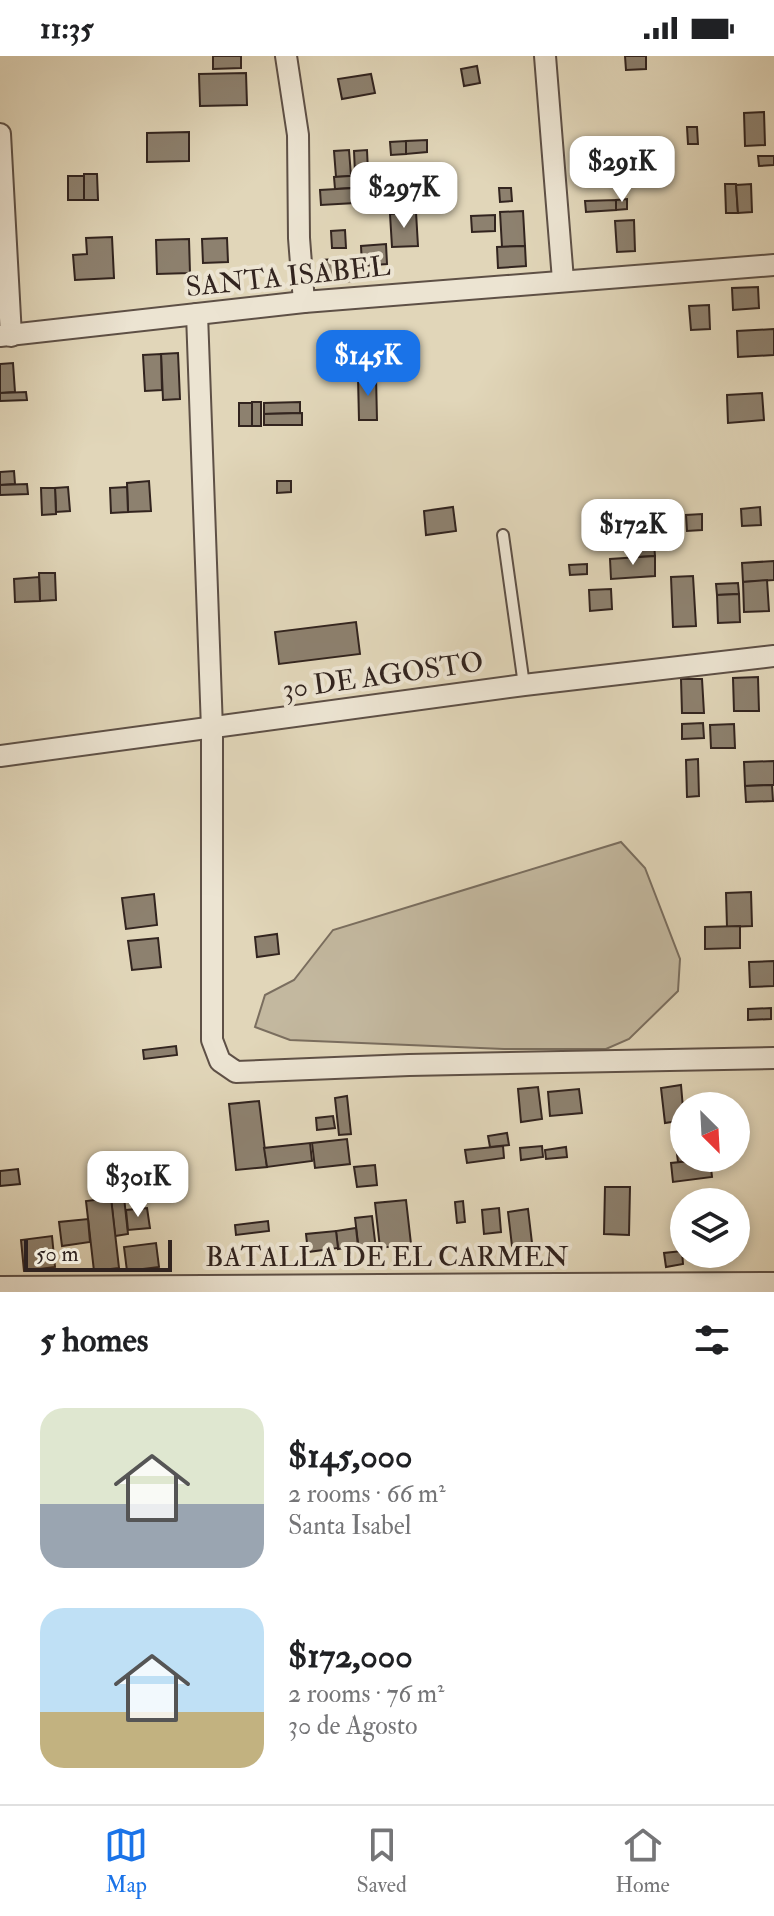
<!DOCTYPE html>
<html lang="en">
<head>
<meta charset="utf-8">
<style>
	:root { --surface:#fff; --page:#f2f2f2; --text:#202124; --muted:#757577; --line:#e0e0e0; --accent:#1a73e8 }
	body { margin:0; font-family:"IM FELL Double Pica",serif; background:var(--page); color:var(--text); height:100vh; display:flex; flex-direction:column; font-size:30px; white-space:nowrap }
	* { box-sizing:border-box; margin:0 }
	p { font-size:26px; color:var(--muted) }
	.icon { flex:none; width:44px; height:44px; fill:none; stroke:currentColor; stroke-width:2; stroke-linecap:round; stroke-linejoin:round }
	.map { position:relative; height:1236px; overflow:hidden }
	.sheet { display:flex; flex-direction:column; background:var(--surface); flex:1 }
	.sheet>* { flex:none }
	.needle { width:52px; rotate:156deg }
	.buttons { position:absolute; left:670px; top:1036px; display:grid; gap:16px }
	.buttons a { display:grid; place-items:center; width:80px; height:80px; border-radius:50%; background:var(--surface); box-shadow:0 4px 12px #0003; font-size:40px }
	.scale { position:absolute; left:24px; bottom:20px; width:148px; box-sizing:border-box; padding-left:8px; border:4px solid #32241f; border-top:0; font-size:22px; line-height:28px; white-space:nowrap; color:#32241f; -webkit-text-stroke:6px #ece4d2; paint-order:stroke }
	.price { position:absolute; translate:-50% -68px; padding:0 18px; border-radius:16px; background:#fff; color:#222; font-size:26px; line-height:52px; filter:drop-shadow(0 2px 4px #0008) }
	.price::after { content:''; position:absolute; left:50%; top:48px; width:24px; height:18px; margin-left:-12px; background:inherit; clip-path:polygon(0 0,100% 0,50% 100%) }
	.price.current { background:var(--accent); color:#fff }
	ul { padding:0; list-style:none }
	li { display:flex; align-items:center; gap:24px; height:200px; padding:0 40px }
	li span { display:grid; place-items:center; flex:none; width:224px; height:160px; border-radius:24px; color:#555 }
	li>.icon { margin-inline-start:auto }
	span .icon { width:96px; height:96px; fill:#fffc; stroke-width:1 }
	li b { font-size:34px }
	h2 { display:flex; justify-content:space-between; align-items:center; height:96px; padding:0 40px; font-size:34px }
	.status { display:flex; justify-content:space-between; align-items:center; height:56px; padding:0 40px; background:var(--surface); direction:ltr }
	.status svg { height:22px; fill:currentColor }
	.tab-bar { display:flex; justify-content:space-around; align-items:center; height:112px; border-top:2px solid var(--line); background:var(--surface); font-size:22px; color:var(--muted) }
	.tab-bar a { display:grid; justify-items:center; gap:4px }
	.tab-bar .current { color:var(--accent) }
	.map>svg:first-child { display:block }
</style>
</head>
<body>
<div class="status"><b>11:35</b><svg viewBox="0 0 49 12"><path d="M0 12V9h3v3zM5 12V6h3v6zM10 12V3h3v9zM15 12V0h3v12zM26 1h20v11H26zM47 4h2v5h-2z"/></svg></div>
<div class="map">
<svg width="774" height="1236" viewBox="0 0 774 1236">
	<rect width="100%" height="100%" fill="#e1d6b9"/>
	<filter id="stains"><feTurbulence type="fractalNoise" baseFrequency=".0025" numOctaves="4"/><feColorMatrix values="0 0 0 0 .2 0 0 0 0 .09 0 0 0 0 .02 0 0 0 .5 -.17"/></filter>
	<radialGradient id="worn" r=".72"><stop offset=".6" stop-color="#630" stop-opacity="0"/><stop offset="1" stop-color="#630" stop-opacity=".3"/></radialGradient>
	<!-- green -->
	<polygon fill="#c3b89f" stroke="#7a6e5f" stroke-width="2" points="621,786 645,812 680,903 678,935 629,983 606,993 504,993 290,984 255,971 265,939 294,924 333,874"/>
	<!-- building -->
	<g fill="#8d816f" stroke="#32241f" stroke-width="2">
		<polygon points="213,0 241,0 241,12 213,13"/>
		<polygon points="625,0 646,0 646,13 626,14"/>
		<polygon points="477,10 480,27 464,30 461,13"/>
		<polygon points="246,17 247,49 200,50 199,18"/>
		<polygon points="371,18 375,37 342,43 338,23"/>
		<polygon points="764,56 765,89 745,90 744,57"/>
		<polygon points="687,71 697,71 698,88 688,88"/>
		<polygon points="189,76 189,105 147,106 147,77"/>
		<polygon points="427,84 427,96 406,98 406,85"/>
		<polygon points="406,85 406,98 391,99 390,86"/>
		<polygon points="349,94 351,120 336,121 334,95"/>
		<polygon points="367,94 368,116 355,117 354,95"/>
		<polygon points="758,100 774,100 774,109 759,110"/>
		<polygon points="84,118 97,118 98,144 84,144"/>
		<polygon points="366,119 367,131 335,133 334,121"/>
		<rect x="68" y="120" width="16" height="24"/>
		<polygon points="725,128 736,128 738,157 726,157"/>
		<polygon points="751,128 752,156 738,157 736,129"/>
		<polygon points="354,132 355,147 321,149 320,134"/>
		<polygon points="499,132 511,132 512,145 500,146"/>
		<polygon points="627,143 627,153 616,154 616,144"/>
		<polygon points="616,144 616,154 586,156 585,145"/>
		<polygon points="523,155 525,190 502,191 500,156"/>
		<polygon points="416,156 418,190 392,191 390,158"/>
		<polygon points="495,159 495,175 472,176 471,160"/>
		<polygon points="634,164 635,195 617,196 615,165"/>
		<polygon points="345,174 346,192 332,192 331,175"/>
		<polygon points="112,181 114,222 75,224 73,199 87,198 86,182"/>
		<polygon points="227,182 228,206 203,207 202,183"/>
		<polygon points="189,183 190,217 157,218 156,184"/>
		<polygon points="386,188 387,208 362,210 361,190"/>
		<polygon points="525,190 526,210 498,212 497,191"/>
		<polygon points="351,202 352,225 323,227 321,204"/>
		<polygon points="758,231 759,252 733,254 732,232"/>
		<polygon points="709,249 710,273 691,274 689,250"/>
		<polygon points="774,273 774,299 738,301 737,275"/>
		<polygon points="178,297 180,343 163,344 161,298"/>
		<polygon points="161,298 162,334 145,335 143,299"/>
		<polygon points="13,307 15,336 0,337 0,308"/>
		<polygon points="376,320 377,364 359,364 358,321"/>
		<polygon points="26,336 27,344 0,345 0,337"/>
		<polygon points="762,337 764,364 728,367 727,339"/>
		<rect x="252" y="346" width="9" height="24"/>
		<polygon points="300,346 300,357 264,358 264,347"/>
		<rect x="239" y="347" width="13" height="23"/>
		<polygon points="302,357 302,369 264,369 264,358"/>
		<polygon points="14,415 15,428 0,429 0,416"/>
		<polygon points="149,425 151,455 128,456 127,427"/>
		<polygon points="277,425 291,425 291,436 277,437"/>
		<polygon points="27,428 28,438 0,439 0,429"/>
		<polygon points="68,431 70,455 56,456 55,432"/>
		<polygon points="127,431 128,456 111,457 110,432"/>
		<polygon points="41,432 55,432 56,458 42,459"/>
		<polygon points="453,451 456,475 426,479 424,455"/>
		<polygon points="760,451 761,469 742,470 741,453"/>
		<polygon points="702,458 702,474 687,475 686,459"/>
		<polygon points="652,462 655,500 635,501 634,463"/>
		<polygon points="655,500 655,520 611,523 610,503"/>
		<polygon points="774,505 774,524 743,526 742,507"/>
		<polygon points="587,508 587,518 570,519 569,509"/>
		<polygon points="39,517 55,517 56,544 40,545"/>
		<polygon points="693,520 696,570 673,571 671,521"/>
		<polygon points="39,521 40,545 15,546 14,523"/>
		<polygon points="767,524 769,555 744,556 743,526"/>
		<polygon points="738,527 739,538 717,539 716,528"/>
		<polygon points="611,533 612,553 590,555 589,534"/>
		<polygon points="739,538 740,566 718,567 717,539"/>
		<polygon points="356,566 360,598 279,608 275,576"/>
		<polygon points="758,621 759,655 734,655 733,622"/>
		<polygon points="681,623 702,623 704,657 682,657"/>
		<polygon points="703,667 704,682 682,683 682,668"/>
		<polygon points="734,668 735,692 711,692 710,669"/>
		<polygon points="698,703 699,740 687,741 686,704"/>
		<polygon points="774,705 774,729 745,730 744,706"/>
		<polygon points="772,729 773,745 746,746 745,730"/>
		<polygon points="751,836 752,870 727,871 726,837"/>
		<polygon points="154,838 157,869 126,873 122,842"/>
		<polygon points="740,870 740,892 705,893 705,871"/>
		<polygon points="277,878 279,898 257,901 255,881"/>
		<polygon points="158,882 161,911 132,914 128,885"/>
		<polygon points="774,905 774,930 750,931 749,906"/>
		<polygon points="771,952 771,963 748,964 748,953"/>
		<polygon points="176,990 177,999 144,1003 143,994"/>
		<polygon points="681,1029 684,1064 665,1067 661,1032"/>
		<polygon points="538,1031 542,1063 521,1066 518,1033"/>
		<polygon points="579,1033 582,1057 550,1060 548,1036"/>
		<polygon points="347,1040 351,1078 339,1079 335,1042"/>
		<polygon points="259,1045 267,1111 236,1114 229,1048"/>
		<polygon points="333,1060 335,1072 317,1074 316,1062"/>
		<polygon points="684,1074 684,1102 701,1104 678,1106 674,1075"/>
		<polygon points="507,1077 509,1089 490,1091 488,1080"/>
		<polygon points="347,1083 350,1108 315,1112 312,1087"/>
		<polygon points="310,1087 312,1105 267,1111 264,1092"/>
		<polygon points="503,1090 504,1102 467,1107 465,1094"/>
		<polygon points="542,1090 543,1101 521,1104 520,1092"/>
		<polygon points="566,1091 567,1101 546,1103 545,1094"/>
		<polygon points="710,1103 712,1121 673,1126 671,1107"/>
		<polygon points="375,1109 377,1129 357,1131 354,1111"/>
		<polygon points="18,1113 20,1128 0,1130 0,1115"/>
		<polygon points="605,1131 630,1131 629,1179 604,1178"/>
		<polygon points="124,1141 128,1178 115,1180 111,1142"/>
		<polygon points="111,1142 119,1212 94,1215 86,1145"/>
		<polygon points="406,1144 411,1188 380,1192 375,1147"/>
		<polygon points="463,1145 465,1166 457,1167 455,1146"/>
		<polygon points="147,1152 150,1172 128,1174 126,1154"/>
		<polygon points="499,1152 501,1176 484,1178 482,1154"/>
		<polygon points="528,1153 532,1187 512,1190 508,1156"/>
		<polygon points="372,1160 377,1202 360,1204 355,1162"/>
		<polygon points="88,1163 90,1186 62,1190 59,1166"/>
		<polygon points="268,1165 269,1175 236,1179 235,1169"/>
		<polygon points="356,1172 358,1190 338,1193 336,1175"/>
		<polygon points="336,1175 338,1192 308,1196 306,1178"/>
		<polygon points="52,1180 55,1211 24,1215 21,1184"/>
		<polygon points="156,1187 159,1211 127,1215 124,1191"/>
		<polygon points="682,1195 683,1208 666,1211 664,1197"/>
	</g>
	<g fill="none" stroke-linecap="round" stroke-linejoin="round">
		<defs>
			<polyline id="service" points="503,479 524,629"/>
			<g id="minor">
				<polyline points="286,0 298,79 299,182 304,246"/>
				<polyline points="545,0 563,224"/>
				<polyline points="0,78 11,280"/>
				<polyline points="197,258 212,673 212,984 220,1005 236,1016 409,1009 774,1002"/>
				<polyline points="0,280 304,246 774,209"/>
				<polyline points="0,700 524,629 774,600"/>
				<polyline points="0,1231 774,1227"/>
			</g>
		</defs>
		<!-- service casing -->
		<use href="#service" stroke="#5e5046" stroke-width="14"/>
		<!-- minor casing -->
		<use href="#minor" stroke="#5e5046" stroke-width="24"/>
		<!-- service -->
		<use href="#service" stroke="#ece4d2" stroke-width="10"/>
		<!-- minor -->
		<use href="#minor" stroke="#ece4d2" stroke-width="20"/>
	</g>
	<g text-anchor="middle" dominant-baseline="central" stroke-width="8" stroke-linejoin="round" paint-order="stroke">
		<!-- street labels -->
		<g font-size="28" fill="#32241f" stroke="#ece4d2">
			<text transform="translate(288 221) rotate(-6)">SANTA ISABEL</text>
			<text transform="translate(383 620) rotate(-8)">30 DE AGOSTO</text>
			<text x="387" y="1201">BATALLA DE EL CARMEN</text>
		</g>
	</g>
	<rect width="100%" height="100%" filter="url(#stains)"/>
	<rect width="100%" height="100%" fill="url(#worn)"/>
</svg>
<div class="buttons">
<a><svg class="needle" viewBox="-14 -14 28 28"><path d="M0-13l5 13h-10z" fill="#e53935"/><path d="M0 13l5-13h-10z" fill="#757577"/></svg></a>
<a><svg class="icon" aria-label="layers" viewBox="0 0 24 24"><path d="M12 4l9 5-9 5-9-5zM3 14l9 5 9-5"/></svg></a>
</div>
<div class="scale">50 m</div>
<b class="price" style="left:622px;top:148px">$291K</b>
<b class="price" style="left:404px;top:174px">$297K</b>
<b class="price current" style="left:368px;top:342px">$145K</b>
<b class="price" style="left:633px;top:511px">$172K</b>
<b class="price" style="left:138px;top:1163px">$301K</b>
</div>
<section class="sheet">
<h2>5 homes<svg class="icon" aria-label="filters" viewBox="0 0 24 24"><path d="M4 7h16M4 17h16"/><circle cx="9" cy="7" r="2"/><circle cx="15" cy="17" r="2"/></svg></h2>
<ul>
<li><span style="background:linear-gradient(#dfe7d0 60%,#9aa5b1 0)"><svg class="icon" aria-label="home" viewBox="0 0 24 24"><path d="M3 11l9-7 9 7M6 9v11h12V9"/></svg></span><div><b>$145,000</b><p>2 rooms · 66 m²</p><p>Santa Isabel</p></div></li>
<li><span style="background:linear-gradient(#bfe0f5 65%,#c2b280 0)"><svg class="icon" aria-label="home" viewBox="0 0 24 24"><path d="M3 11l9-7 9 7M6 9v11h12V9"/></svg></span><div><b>$172,000</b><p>2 rooms · 76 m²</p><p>30 de Agosto</p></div></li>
</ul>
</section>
<nav class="tab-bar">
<a class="current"><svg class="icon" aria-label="map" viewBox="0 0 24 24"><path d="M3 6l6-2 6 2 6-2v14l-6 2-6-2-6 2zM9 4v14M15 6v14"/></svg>Map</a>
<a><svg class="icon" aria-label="saved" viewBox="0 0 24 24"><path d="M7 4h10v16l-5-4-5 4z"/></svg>Saved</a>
<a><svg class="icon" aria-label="home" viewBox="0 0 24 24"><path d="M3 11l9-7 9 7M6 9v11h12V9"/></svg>Home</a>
</nav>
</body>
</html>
